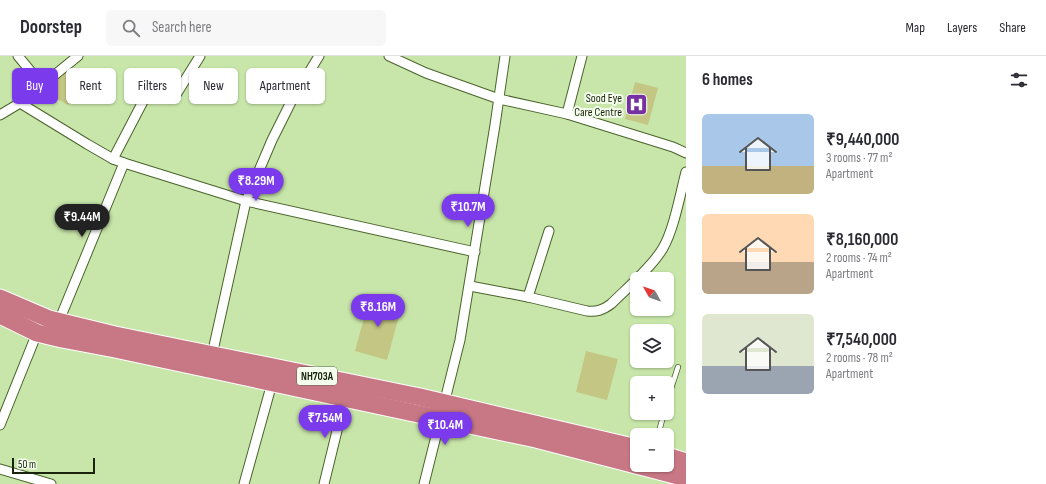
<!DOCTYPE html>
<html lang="en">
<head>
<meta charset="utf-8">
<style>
	:root { --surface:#fff; --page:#f7f7f7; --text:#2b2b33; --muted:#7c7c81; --line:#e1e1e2; --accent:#7c3aed }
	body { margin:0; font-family:"Sofia Sans Condensed",sans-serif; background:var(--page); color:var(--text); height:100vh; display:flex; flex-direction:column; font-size:15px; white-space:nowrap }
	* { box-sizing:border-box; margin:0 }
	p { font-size:13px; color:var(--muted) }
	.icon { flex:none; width:22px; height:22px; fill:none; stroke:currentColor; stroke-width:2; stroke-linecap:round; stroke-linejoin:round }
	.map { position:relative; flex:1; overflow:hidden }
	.side { display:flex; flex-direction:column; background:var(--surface); width:360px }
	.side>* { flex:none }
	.hud { position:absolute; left:12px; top:12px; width:380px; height:36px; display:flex; gap:8px }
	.needle { width:26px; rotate:310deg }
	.fabs { position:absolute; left:630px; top:216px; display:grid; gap:8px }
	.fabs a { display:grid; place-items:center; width:44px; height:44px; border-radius:6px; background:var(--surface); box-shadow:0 1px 3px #0004; font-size:20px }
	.scale { position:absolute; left:12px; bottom:10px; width:83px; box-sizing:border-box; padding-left:4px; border:2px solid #19230c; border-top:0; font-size:11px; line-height:14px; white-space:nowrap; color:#19230c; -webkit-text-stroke:3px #f5ffed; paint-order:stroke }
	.price { position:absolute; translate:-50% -34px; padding:0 9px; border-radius:14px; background:var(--accent); color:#fff; font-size:13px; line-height:26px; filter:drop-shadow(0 1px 2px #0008) }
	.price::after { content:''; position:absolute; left:50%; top:24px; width:12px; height:9px; margin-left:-6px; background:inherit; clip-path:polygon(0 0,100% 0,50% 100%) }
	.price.on { background:#222; color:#fff }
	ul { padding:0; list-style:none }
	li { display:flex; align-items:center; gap:12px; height:100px; padding:0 16px }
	li span { display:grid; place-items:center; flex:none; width:112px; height:80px; border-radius:6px; color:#555 }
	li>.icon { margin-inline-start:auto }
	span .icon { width:48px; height:48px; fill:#fffc; stroke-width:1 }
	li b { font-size:17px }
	h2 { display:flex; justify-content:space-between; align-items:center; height:48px; padding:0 16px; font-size:17px }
	.tag { padding:0 14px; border-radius:6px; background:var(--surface); box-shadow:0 1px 3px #0004; font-size:14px; line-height:36px }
	.tag.on { background:var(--accent); color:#fff }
	header { display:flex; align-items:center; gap:24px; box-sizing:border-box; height:56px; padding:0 20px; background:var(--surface); border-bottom:1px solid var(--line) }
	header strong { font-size:19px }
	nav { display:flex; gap:22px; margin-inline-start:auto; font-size:14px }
	.search { width:280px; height:36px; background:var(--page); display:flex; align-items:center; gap:10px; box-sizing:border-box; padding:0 14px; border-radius:6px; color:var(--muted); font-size:15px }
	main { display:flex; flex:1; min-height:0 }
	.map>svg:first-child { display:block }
</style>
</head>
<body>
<header>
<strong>Doorstep</strong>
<div class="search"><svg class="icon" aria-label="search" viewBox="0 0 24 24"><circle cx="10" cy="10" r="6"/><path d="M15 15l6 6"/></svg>Search here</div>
<nav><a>Map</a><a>Layers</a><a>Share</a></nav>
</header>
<main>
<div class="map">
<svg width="686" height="428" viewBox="0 0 686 428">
	<rect width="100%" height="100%" fill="#c8e6a9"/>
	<!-- building -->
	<g fill="#c4c684">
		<polygon points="63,15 82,26 68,49 49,38"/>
		<polygon points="635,26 658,32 648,69 625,63"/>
		<polygon points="370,240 402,249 387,304 355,295"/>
		<polygon points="586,295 618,303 607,344 576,336"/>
	</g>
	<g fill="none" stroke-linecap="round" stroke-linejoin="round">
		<defs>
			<g id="lane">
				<polyline points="667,345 678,311"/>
				<polyline points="658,379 664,357"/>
			</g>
			<g id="street">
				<polyline points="18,0 42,29"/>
				<polyline points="389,0 426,17 499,43 567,58 673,91 686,97"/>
				<polyline points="177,37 200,0"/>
				<polyline points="20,47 87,88 113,103 124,107 246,145 475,196"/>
				<polyline points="567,58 582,0"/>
				<polyline points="0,59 20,47 78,0"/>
				<polyline points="113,103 149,34"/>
				<path d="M470,230L528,241L587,255C597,256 603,254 611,248C626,233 653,210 663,192C674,173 680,139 686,116"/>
				<polyline points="528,241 549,175"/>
				<polyline points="59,265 124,107"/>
				<polyline points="212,299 246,145 272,84 291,46 319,0"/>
				<polyline points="0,369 37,277"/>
				<polyline points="0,413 51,428"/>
				<polyline points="244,428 272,327"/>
				<polyline points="324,428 345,342"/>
				<polyline points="424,428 460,284 495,69 505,0"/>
			</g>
			<g id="highway">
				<polyline points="0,242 49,263 115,279 420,341 637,392"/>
				<polyline points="0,259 37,277 62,283 115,293 536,383 686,422"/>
				<polyline points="667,400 686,406"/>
			</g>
		</defs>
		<!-- lane casing -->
		<use href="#lane" stroke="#4a632b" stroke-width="6"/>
		<!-- street casing -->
		<use href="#street" stroke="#4a632b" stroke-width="11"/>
		<!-- highway casing -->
		<use href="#highway" stroke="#fff" stroke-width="19"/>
		<!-- lane -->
		<use href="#lane" stroke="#fff" stroke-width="4.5"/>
		<!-- street -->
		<use href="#street" stroke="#fff" stroke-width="9"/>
		<!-- highway -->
		<use href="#highway" stroke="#c87885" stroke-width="17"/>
	</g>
	<!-- icons -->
	<defs>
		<symbol id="hospital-square" viewBox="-11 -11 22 22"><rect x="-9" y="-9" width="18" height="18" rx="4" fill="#7730a3" stroke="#f5ffed"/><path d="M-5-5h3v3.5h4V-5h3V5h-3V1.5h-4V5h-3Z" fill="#fff"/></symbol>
	</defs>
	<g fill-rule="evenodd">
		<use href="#hospital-square" x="624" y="36" width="25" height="25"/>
	</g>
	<g text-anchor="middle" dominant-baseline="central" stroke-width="4" stroke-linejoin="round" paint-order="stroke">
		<!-- shield labels -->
		<rect fill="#f5ffed" stroke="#5b6550" stroke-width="1" x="297" y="311" width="40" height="18" rx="3"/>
		<g font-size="11" font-weight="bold" fill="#19230c">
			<text x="317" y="320">NH703A</text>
		</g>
		<!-- poi labels -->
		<g font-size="12" fill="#19230c" stroke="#f5ffed" text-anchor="end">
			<text x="622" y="42">Sood Eye<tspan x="622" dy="14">Care Centre</tspan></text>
		</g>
	</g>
</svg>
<div class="fabs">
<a><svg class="needle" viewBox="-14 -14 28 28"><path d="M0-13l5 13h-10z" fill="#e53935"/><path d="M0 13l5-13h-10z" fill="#7c7c81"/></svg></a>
<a><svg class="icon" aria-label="layers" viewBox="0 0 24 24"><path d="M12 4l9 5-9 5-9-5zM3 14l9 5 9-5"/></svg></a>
<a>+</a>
<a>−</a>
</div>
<div class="scale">50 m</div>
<b class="price" style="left:256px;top:146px">₹8.29M</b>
<b class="price" style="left:468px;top:172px">₹10.7M</b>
<b class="price on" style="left:82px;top:182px">₹9.44M</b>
<b class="price" style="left:378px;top:272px">₹8.16M</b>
<b class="price" style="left:325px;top:383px">₹7.54M</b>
<b class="price" style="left:445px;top:390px">₹10.4M</b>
<div class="hud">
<a class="tag on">Buy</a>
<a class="tag">Rent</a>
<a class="tag">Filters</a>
<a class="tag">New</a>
<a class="tag">Apartment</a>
</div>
</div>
<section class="side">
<h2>6 homes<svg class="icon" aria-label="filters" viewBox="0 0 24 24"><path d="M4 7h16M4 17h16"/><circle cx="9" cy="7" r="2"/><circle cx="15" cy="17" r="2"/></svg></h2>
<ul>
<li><span style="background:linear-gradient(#a9c7e8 65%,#c2b280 0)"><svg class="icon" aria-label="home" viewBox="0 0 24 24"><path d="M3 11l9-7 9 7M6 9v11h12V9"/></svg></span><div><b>₹9,440,000</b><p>3 rooms · 77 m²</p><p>Apartment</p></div></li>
<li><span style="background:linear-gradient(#ffd9b3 60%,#b9a48a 0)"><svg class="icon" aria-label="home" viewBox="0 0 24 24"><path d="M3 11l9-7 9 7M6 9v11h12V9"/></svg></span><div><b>₹8,160,000</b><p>2 rooms · 74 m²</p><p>Apartment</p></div></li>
<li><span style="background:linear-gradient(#dfe7d0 65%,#9aa5b1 0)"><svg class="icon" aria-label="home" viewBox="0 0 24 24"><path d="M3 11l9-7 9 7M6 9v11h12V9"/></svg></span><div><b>₹7,540,000</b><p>2 rooms · 78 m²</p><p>Apartment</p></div></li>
</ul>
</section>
</main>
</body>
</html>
